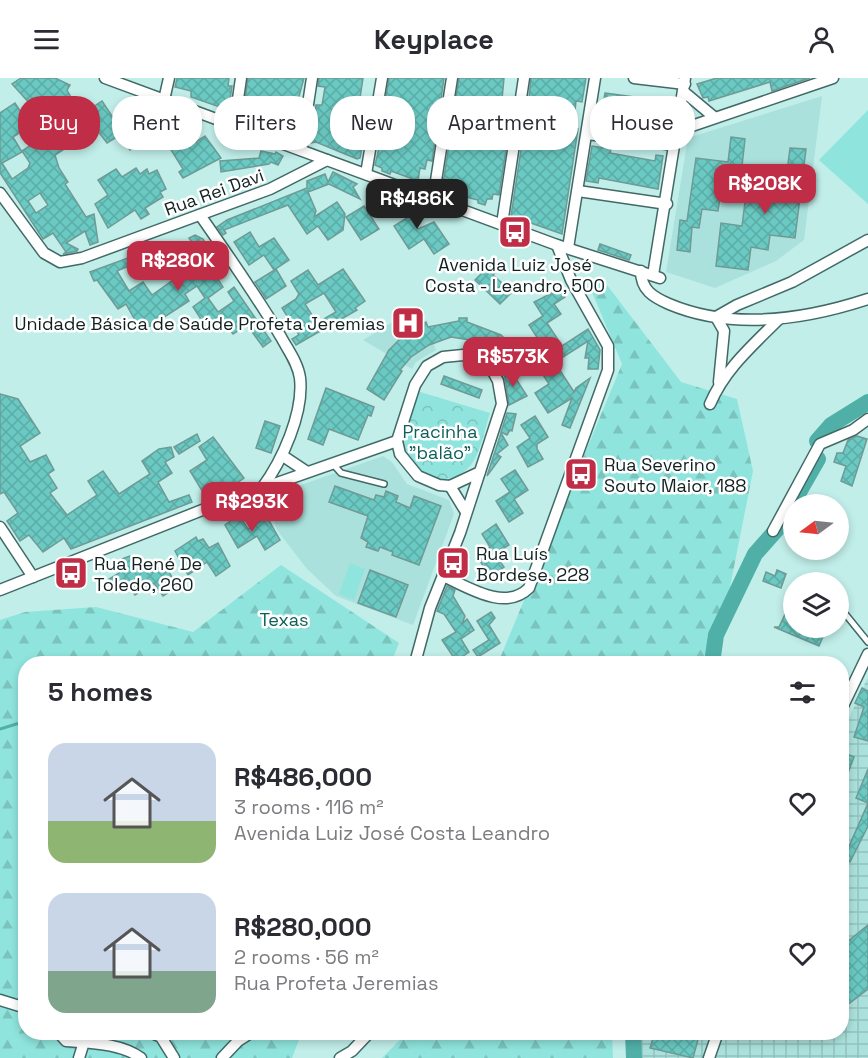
<!DOCTYPE html>
<html lang="en">
<head>
<meta charset="utf-8">
<style>
	:root { --surface:#fff; --page:#f7f7f7; --text:#2b2b33; --muted:#7c7c81; --accent:#bf2e46 }
	body { margin:0; font-family:"Space Grotesk",sans-serif; background:var(--page); color:var(--text); height:100vh; display:flex; flex-direction:column; font-size:22px; white-space:nowrap }
	* { box-sizing:border-box; margin:0 }
	p { font-size:20px; color:var(--muted) }
	.icon { flex:none; width:33px; height:33px; fill:none; stroke:currentColor; stroke-width:2; stroke-linecap:round; stroke-linejoin:round }
	.map { position:relative; flex:1; overflow:hidden }
	.panel { position:absolute; left:18px; top:578px; width:831px; height:384px; display:flex; flex-direction:column; background:var(--surface); border-radius:24px; box-shadow:0 3px 9px #0003 }
	.panel>* { flex:none }
	.banner { position:absolute; left:18px; top:18px; width:832px; height:54px; display:flex; gap:12px }
	.needle { width:39px; rotate:255deg }
	.controls { position:absolute; left:783px; top:416px; display:grid; gap:12px }
	.controls a { display:grid; place-items:center; width:66px; height:66px; border-radius:50%; background:var(--surface); box-shadow:0 3px 9px #0003; font-size:30px }
	.price { position:absolute; translate:-50% -51px; padding:0 14px; border-radius:12px; background:var(--accent); color:#fff; font-size:20px; line-height:39px; filter:drop-shadow(0 2px 3px #0008) }
	.price::after { content:''; position:absolute; left:50%; top:36px; width:18px; height:14px; margin-left:-9px; background:inherit; clip-path:polygon(0 0,100% 0,50% 100%) }
	.price.active { background:#222; color:#fff }
	ul { padding:0; list-style:none }
	li { display:flex; align-items:center; gap:18px; height:150px; padding:0 30px }
	li span { display:grid; place-items:center; flex:none; width:168px; height:120px; border-radius:18px; color:#555 }
	li>.icon { margin-inline-start:auto }
	span .icon { width:72px; height:72px; fill:#fffc; stroke-width:1 }
	li b { font-size:26px }
	h2 { display:flex; justify-content:space-between; align-items:center; height:72px; padding:0 30px; font-size:26px }
	.chip { padding:0 21px; border-radius:24px; background:var(--surface); box-shadow:0 3px 9px #0003; font-size:21px; line-height:54px }
	.chip.active { background:var(--accent); color:#fff }
	header { display:flex; justify-content:space-between; align-items:center; height:78px; padding:0 30px; background:var(--surface); font-size:27px; font-weight:700 }
	.map>svg:first-child { display:block }
</style>
</head>
<body>
<header><svg class="icon" aria-label="menu" viewBox="0 0 24 24"><path d="M4 6h16M4 12h16M4 18h16"/></svg>Keyplace<svg class="icon" aria-label="person" viewBox="0 0 24 24"><circle cx="12" cy="8" r="4"/><path d="M4 21q1-7 8-7t8 7"/></svg></header>
<div class="map">
<svg width="868" height="980" viewBox="0 0 868 980">
	<defs>
		<pattern id="industrial-grid" width="8" height="8" patternUnits="userSpaceOnUse" patternTransform="scale(1.5)"><rect width="8" height="8" fill="#abe1dc"/><path d="M0 4h8M4 0v8" fill="none" stroke="#92c1bc"/></pattern>
		<pattern id="forest-firs" width="22" height="20" patternUnits="userSpaceOnUse" patternTransform="scale(1.5)"><rect width="22" height="20" fill="#8fe5dd"/><path d="M5 1l3.5 6h-7zM16 11l3.5 6h-7z" fill="#7ac4bd"/></pattern>
		<pattern id="park-crowns" width="20" height="18" patternUnits="userSpaceOnUse" patternTransform="scale(1.5)"><rect width="20" height="18" fill="#8fe5dd"/><path d="M2 6a3 3 0 1 1 6 0M12 15a3 3 0 1 1 6 0" fill="none" stroke="#7ac4bd"/></pattern>
		<pattern id="building-cross-hatch" width="8" height="8" patternUnits="userSpaceOnUse" patternTransform="scale(1.5)"><rect width="8" height="8" fill="#6ac9c2"/><path d="M0 0l8 8M0 8l8-8" fill="none" stroke="#5baca6"/></pattern>
	</defs>
	<rect width="100%" height="100%" fill="#c1eee9"/>
	<!-- built -->
	<g fill="#abe1dc">
		<polygon points="822,18 804,162 776,183 715,210 666,194 688,60"/>
		<polygon points="419,228 436,272 416,284 412,291 363,262"/>
		<polygon points="383,378 392,384 407,406 449,422 454,436 413,547 336,518 307,491 277,452 267,419"/>
	</g>
	<!-- industrial -->
	<polygon fill="url(#industrial-grid)" points="868,599 868,980 640,980 639,954 842,954 842,655"/>
	<!-- grass -->
	<g fill="#8fe5dd">
		<polygon points="868,32 868,126 819,82"/>
		<polygon points="350,485 365,491 354,522 339,516"/>
	</g>
	<!-- forest -->
	<g fill="url(#forest-firs)">
		<polygon points="587,202 607,207 681,304 737,321 753,393 715,585 498,585 622,286"/>
		<polygon points="281,487 399,565 391,585 26,585 26,954 302,954 292,980 0,980 0,542 25,534 96,529 193,554"/>
		<polygon points="403,954 612,954 613,980 382,980 404,958"/>
	</g>
	<!-- park -->
	<path fill="url(#park-crowns)" d="M417,313L490,335C485,350 481,374 471,387C447,415 401,400 401,362C401,347 412,327 417,313Z"/>
	<g fill="none" stroke-linecap="round" stroke-linejoin="round">
		<!-- stream -->
		<polyline stroke="#50b0a8" stroke-width="3" points="0,651 26,643"/>
		<!-- river -->
		<g stroke="#50b0a8" stroke-width="16">
			<polyline points="817,363 831,347 868,324"/>
			<polyline points="712,585 716,557 755,476 779,449 818,381"/>
			<polyline points="633,954 634,980"/>
		</g>
	</g>
	<!-- building -->
	<g fill="url(#building-cross-hatch)" stroke="#6f9a95" stroke-width="1.5" fill-rule="evenodd">
		<path d="M21,0H55L70,7L67,12L82,39L68,47L78,62L55,77L59,90L68,104L65,106L86,139L94,136L98,164L90,167L85,153L66,165L78,171L77,173L63,176L66,174L53,155L43,161L0,95V35L15,25L30,48L13,59L22,74L2,85L12,101L28,90L30,85L22,73L40,61L37,58L41,38L12,6ZM40,115L48,127L36,135L28,123Z"/>
		<polygon points="177,0 229,0 228,8 232,8 229,29 217,28 191,19 191,13 175,9"/>
		<polygon points="248,0 304,0 295,33 288,32 286,40 277,38 275,51 267,50 268,40 250,37 250,41 243,37"/>
		<polygon points="319,0 363,0 360,20 365,21 362,48 366,49 360,80 357,81 316,64 310,65 316,27 322,27 325,9 318,8"/>
		<polygon points="389,0 444,0 432,83 427,82 425,91 420,90 418,103 391,93 390,96 382,93 382,90 375,87 380,66 384,67 387,52 381,51"/>
		<polygon points="459,0 504,0 499,54 502,54 501,62 507,65 499,117 493,116 492,121 487,121 485,127 478,125 478,122 442,113"/>
		<polygon points="531,0 586,0 582,24 576,23 575,32 570,32 568,50 578,51 562,156 511,138 522,65 525,51 529,52 533,21 529,20"/>
		<polygon points="717,0 810,0 772,13 770,4 709,23 708,19 703,20 697,6"/>
		<polygon points="605,15 656,22 652,49 601,41"/>
		<polygon points="102,23 118,47 131,39 137,48 147,41 154,52 173,39 186,44 183,54 191,67 205,58 221,80 183,100 179,94 183,91 170,70 155,55 130,72 120,57 107,65 84,35"/>
		<polygon points="731,59 745,61 742,88 737,87 733,120 720,119 718,133 702,131 699,150 692,149 690,174 677,172 680,142 687,143 696,80 728,84"/>
		<polygon points="592,68 611,71 610,75 655,83 656,77 663,78 658,111 599,100 598,105 586,103"/>
		<polygon points="790,70 806,71 795,160 770,157 768,172 751,169 748,192 716,188 721,145 742,148 746,116 759,117 763,91 787,94"/>
		<polygon points="261,73 275,76 276,74 283,78 278,87 271,84 269,86 221,94 220,83 259,80"/>
		<polygon points="136,90 140,96 147,91 149,96 157,92 166,111 160,114 163,119 145,130 149,136 141,141 135,132 108,150 95,126 108,117 98,102 116,91 122,99"/>
		<polygon points="333,94 357,106 353,109 360,121 329,106 308,114 316,133 314,139 337,124 345,136 343,152 328,162 318,148 307,156 288,127 224,152 226,155 223,157 217,149 227,142 307,110 307,103 325,96 328,104"/>
		<polygon points="392,121 403,125 401,128 406,130 418,151 434,144 449,166 434,176 424,161 409,171 394,148 407,140 386,130"/>
		<polygon points="364,128 379,151 361,162 346,139"/>
		<polygon points="250,154 259,169 274,160 289,182 274,192 264,177 249,187 234,164"/>
		<polygon points="195,157 203,161 213,177 206,182 223,209 208,220 218,234 234,223 228,214 234,209 271,263 263,269 247,247 233,256 223,242 208,252 193,229 205,220 197,208 185,216 189,223 149,249 136,244 126,226 118,231 97,202 94,203 90,194 128,180 131,187 117,193 129,213 143,204 152,217 173,202 164,188 146,197 135,179 142,175 148,186 176,169 185,184 199,175 189,160"/>
		<polygon points="600,166 631,177 629,182 598,172"/>
		<polygon points="490,187 497,193 493,197 512,214 500,226 475,202"/>
		<polygon points="276,191 286,208 266,221 255,204"/>
		<path d="M343,191L365,223L355,230L357,232L296,267L292,261L299,257L282,230L296,221L299,216L291,203L308,192L318,207ZM324,215L336,234L317,245L305,226Z"/>
		<polygon points="560,211 565,219 554,226 561,236 547,245 562,268 588,251 600,272 598,291 588,291 589,280 585,280 588,263 560,281 547,264 542,267 529,247 543,238 534,224"/>
		<polygon points="459,240 467,240 467,244 501,257 523,280 520,282 523,287 512,294 500,277 488,269 470,262 451,259 429,267 411,279 400,292 402,293 384,322 367,311 389,272 409,252 426,244 428,249 459,243"/>
		<polygon points="554,283 574,314 576,310 590,300 570,350 562,347 572,320 548,335 535,315 549,306 540,292"/>
		<polygon points="509,290 527,318 509,327 504,293"/>
		<polygon points="444,298 482,312 479,320 441,306"/>
		<polygon points="326,310 374,329 371,338 368,337 358,362 329,351 323,367 308,361"/>
		<polygon points="0,316 18,321 40,355 20,368 30,384 46,377 54,392 48,396 57,410 50,415 67,437 97,417 88,403 103,393 119,416 150,396 142,383 159,371 171,369 174,379 165,384 172,395 158,404 169,424 189,417 192,424 71,471 64,460 43,474 29,457 20,463 7,443 18,435 4,414 0,416"/>
		<polygon points="507,335 516,336 512,353 510,352 507,357 501,354"/>
		<polygon points="535,338 548,359 537,366 537,371 543,381 528,389 517,369 530,360 521,347"/>
		<polygon points="265,343 280,348 271,375 256,370"/>
		<polygon points="501,355 508,367 497,376 501,379 487,398"/>
		<polygon points="197,356 200,363 179,376 174,369"/>
		<polygon points="857,358 867,361 852,408 841,403 846,388 834,384 837,375 843,375 848,362"/>
		<polygon points="213,359 244,400 231,409 234,412 223,416 217,407 204,416 190,393 207,382 199,369"/>
		<polygon points="515,392 528,412 514,421 523,435 509,444 496,423 510,414 501,401"/>
		<polygon points="335,408 374,422 376,417 384,419 386,413 398,418 396,424 410,430 414,418 441,428 419,487 392,477 393,474 380,469 378,473 366,469 368,464 361,460 368,438 329,424"/>
		<polygon points="239,437 248,451 267,439 280,462 265,472 257,458 238,470 225,447"/>
		<polygon points="496,446 509,467 499,473 497,479 504,489 490,499 477,478 490,469 482,456"/>
		<polygon points="196,459 198,463 203,461 209,470 218,465 230,488 216,498 207,484 188,497 175,473"/>
		<polygon points="130,478 133,487 145,483 152,494 165,486 177,509 163,518 154,505 135,517 125,501 118,509 109,501 126,491 122,481"/>
		<polygon points="370,492 408,507 396,539 358,525"/>
		<polygon points="777,492 786,496 781,510 763,503 766,494 775,498"/>
		<polygon points="447,508 455,512 453,518 465,538 462,546 467,541 474,552 461,561 469,574 456,583 442,562 456,554 444,536 437,533"/>
		<polygon points="794,517 794,549 827,549 819,568 774,549 779,549"/>
		<polygon points="491,534 495,540 489,547 500,565 478,579 473,572 489,562 477,543"/>
		<polygon points="862,610 868,613 868,663 854,659 864,629 855,625"/>
		<polygon points="842,674 854,679 842,711"/>
		<polygon points="868,691 868,725 856,720"/>
		<polygon points="868,725 868,748 850,784 844,780"/>
		<polygon points="868,847 868,911 842,931 842,868"/>
		<polygon points="655,954 700,954 693,980 650,970"/>
	</g>
	<g fill="none" stroke-linecap="round" stroke-linejoin="round">
		<defs>
			<g id="lane">
				<polyline points="333,386 341,395 384,406"/>
				<polyline points="838,527 868,564"/>
			</g>
			<g id="street">
				<polyline points="105,0 557,167 660,200"/>
				<polyline points="634,0 685,6"/>
				<polyline points="684,14 714,39"/>
				<polyline points="164,22 169,0"/>
				<polyline points="234,49 241,0"/>
				<polyline points="677,53 833,0"/>
				<polyline points="587,56 674,67"/>
				<polyline points="301,72 312,0"/>
				<polyline points="366,96 382,0"/>
				<polyline points="578,113 667,126"/>
				<polyline points="0,115 44,175 60,184 82,180 270,111 327,82"/>
				<polyline points="433,122 452,0"/>
				<path d="M200,137C228,177 256,217 281,259C288,272 298,285 300,300C304,335 282,383 262,410"/>
				<polyline points="502,146 524,0"/>
				<polyline points="568,170 595,0"/>
				<path d="M641,193C641,212 653,219 669,226C733,253 804,242 868,221"/>
				<polyline points="653,197 685,0"/>
				<polyline points="719,304 724,253 716,239 737,227 792,204 868,162"/>
				<path d="M710,326C725,291 752,268 779,241"/>
				<polyline points="283,378 307,394"/>
				<polyline points="450,408 466,434"/>
				<polyline points="0,449 33,499"/>
				<polyline points="773,453 820,366 853,352 868,341"/>
				<path d="M443,498C468,509 505,534 529,510L608,292V268L571,202L557,167"/>
				<polyline points="0,512 220,425 397,363"/>
				<polyline points="415,585 430,530 460,455 502,326 498,303 491,290 476,279 463,277 443,279 427,288 415,307 397,363 400,376 418,398 439,407 450,408 480,394"/>
				<polyline points="842,630 868,576"/>
				<polyline points="0,922 26,930"/>
				<path d="M58,954L66,963C90,965 121,965 141,980"/>
				<polyline points="150,954 161,959 174,980"/>
				<polyline points="79,980 84,964"/>
				<polyline points="222,980 238,963 252,954"/>
				<polyline points="340,980 352,973 370,954"/>
				<polyline points="709,980 718,954"/>
			</g>
		</defs>
		<!-- lane casing -->
		<use href="#lane" stroke="#416a67" stroke-width="8"/>
		<!-- street casing -->
		<use href="#street" stroke="#416a67" stroke-width="13"/>
		<!-- lane -->
		<use href="#lane" stroke="#fff" stroke-width="5"/>
		<!-- street -->
		<use href="#street" stroke="#fff" stroke-width="10"/>
	</g>
	<!-- icons -->
	<defs>
		<symbol id="bus-square" viewBox="-11 -11 22 22"><rect x="-9" y="-9" width="18" height="18" rx="4" fill="#bf2e46" stroke="#fff"/><path d="M-5-6H5V4H4V6H2V4H-2V6H-4V4H-5ZM-3.5-4V0h7V-4ZM-3.5 1.2v1.5H-2V1.2ZM2 1.2v1.5H3.5V1.2Z" fill="#fff"/></symbol>
		<symbol id="hospital-square" viewBox="-11 -11 22 22"><rect x="-9" y="-9" width="18" height="18" rx="4" fill="#bf2e46" stroke="#fff"/><path d="M-5-5h3v3.5h4V-5h3V5h-3V1.5h-4V5h-3Z" fill="#fff"/></symbol>
	</defs>
	<g fill-rule="evenodd">
		<use href="#bus-square" x="496" y="135" width="38" height="38"/>
		<use href="#hospital-square" x="389" y="226" width="38" height="38"/>
		<use href="#bus-square" x="562" y="377" width="38" height="38"/>
		<use href="#bus-square" x="434" y="466" width="38" height="38"/>
		<use href="#bus-square" x="52" y="476" width="38" height="38"/>
	</g>
	<g text-anchor="middle" dominant-baseline="central" stroke-width="5" stroke-linejoin="round" paint-order="stroke">
		<!-- street labels -->
		<g font-size="18" fill="#10211f" stroke="#fff">
			<text transform="translate(214 114) rotate(-20)">Rua Rei Davi</text>
		</g>
		<!-- poi labels -->
		<g font-size="18" fill="#10211f" stroke="#fff" text-anchor="start">
			<text x="515" y="186" text-anchor="middle">Avenida Luiz José<tspan x="515" dy="21">Costa - Leandro, 500</tspan></text>
			<text x="385" y="245" text-anchor="end">Unidade Básica de Saúde Profeta Jeremias</text>
			<text x="604" y="386">Rua Severino<tspan x="604" dy="21">Souto Maior, 188</tspan></text>
			<text x="476" y="475">Rua Luís<tspan x="476" dy="21">Bordese, 228</tspan></text>
			<text x="94" y="485">Rua René De<tspan x="94" dy="21">Toledo, 260</tspan></text>
		</g>
		<!-- park labels -->
		<g font-size="18" fill="#0f605b" stroke="#fff">
			<text x="440" y="353">Pracinha<tspan x="440" dy="21">"balão"</tspan></text>
			<text x="284" y="541">Texas</text>
		</g>
	</g>
</svg>
<div class="controls">
<a><svg class="needle" viewBox="-14 -14 28 28"><path d="M0-13l5 13h-10z" fill="#e53935"/><path d="M0 13l5-13h-10z" fill="#7c7c81"/></svg></a>
<a><svg class="icon" aria-label="layers" viewBox="0 0 24 24"><path d="M12 4l9 5-9 5-9-5zM3 14l9 5 9-5"/></svg></a>
</div>
<b class="price" style="left:765px;top:137px">R$208K</b>
<b class="price active" style="left:417px;top:152px">R$486K</b>
<b class="price" style="left:178px;top:214px">R$280K</b>
<b class="price" style="left:513px;top:310px">R$573K</b>
<b class="price" style="left:252px;top:455px">R$293K</b>
<div class="banner">
<a class="chip active">Buy</a>
<a class="chip">Rent</a>
<a class="chip">Filters</a>
<a class="chip">New</a>
<a class="chip">Apartment</a>
<a class="chip">House</a>
</div>
<section class="panel">
<h2>5 homes<svg class="icon" aria-label="filters" viewBox="0 0 24 24"><path d="M4 7h16M4 17h16"/><circle cx="9" cy="7" r="2"/><circle cx="15" cy="17" r="2"/></svg></h2>
<ul>
<li><span style="background:linear-gradient(#c9d6e8 65%,#8fb573 0)"><svg class="icon" aria-label="home" viewBox="0 0 24 24"><path d="M3 11l9-7 9 7M6 9v11h12V9"/></svg></span><div><b>R$486,000</b><p>3 rooms · 116 m²</p><p>Avenida Luiz José Costa Leandro</p></div><svg class="icon" aria-label="heart" viewBox="0 0 24 24"><path d="M12 20l-8-8c-3-5 5-10 8-4 3-6 11-1 8 4z"/></svg></li>
<li><span style="background:linear-gradient(#c9d6e8 65%,#7fa58c 0)"><svg class="icon" aria-label="home" viewBox="0 0 24 24"><path d="M3 11l9-7 9 7M6 9v11h12V9"/></svg></span><div><b>R$280,000</b><p>2 rooms · 56 m²</p><p>Rua Profeta Jeremias</p></div><svg class="icon" aria-label="heart" viewBox="0 0 24 24"><path d="M12 20l-8-8c-3-5 5-10 8-4 3-6 11-1 8 4z"/></svg></li>
</ul>
</section>
</div>
</body>
</html>
